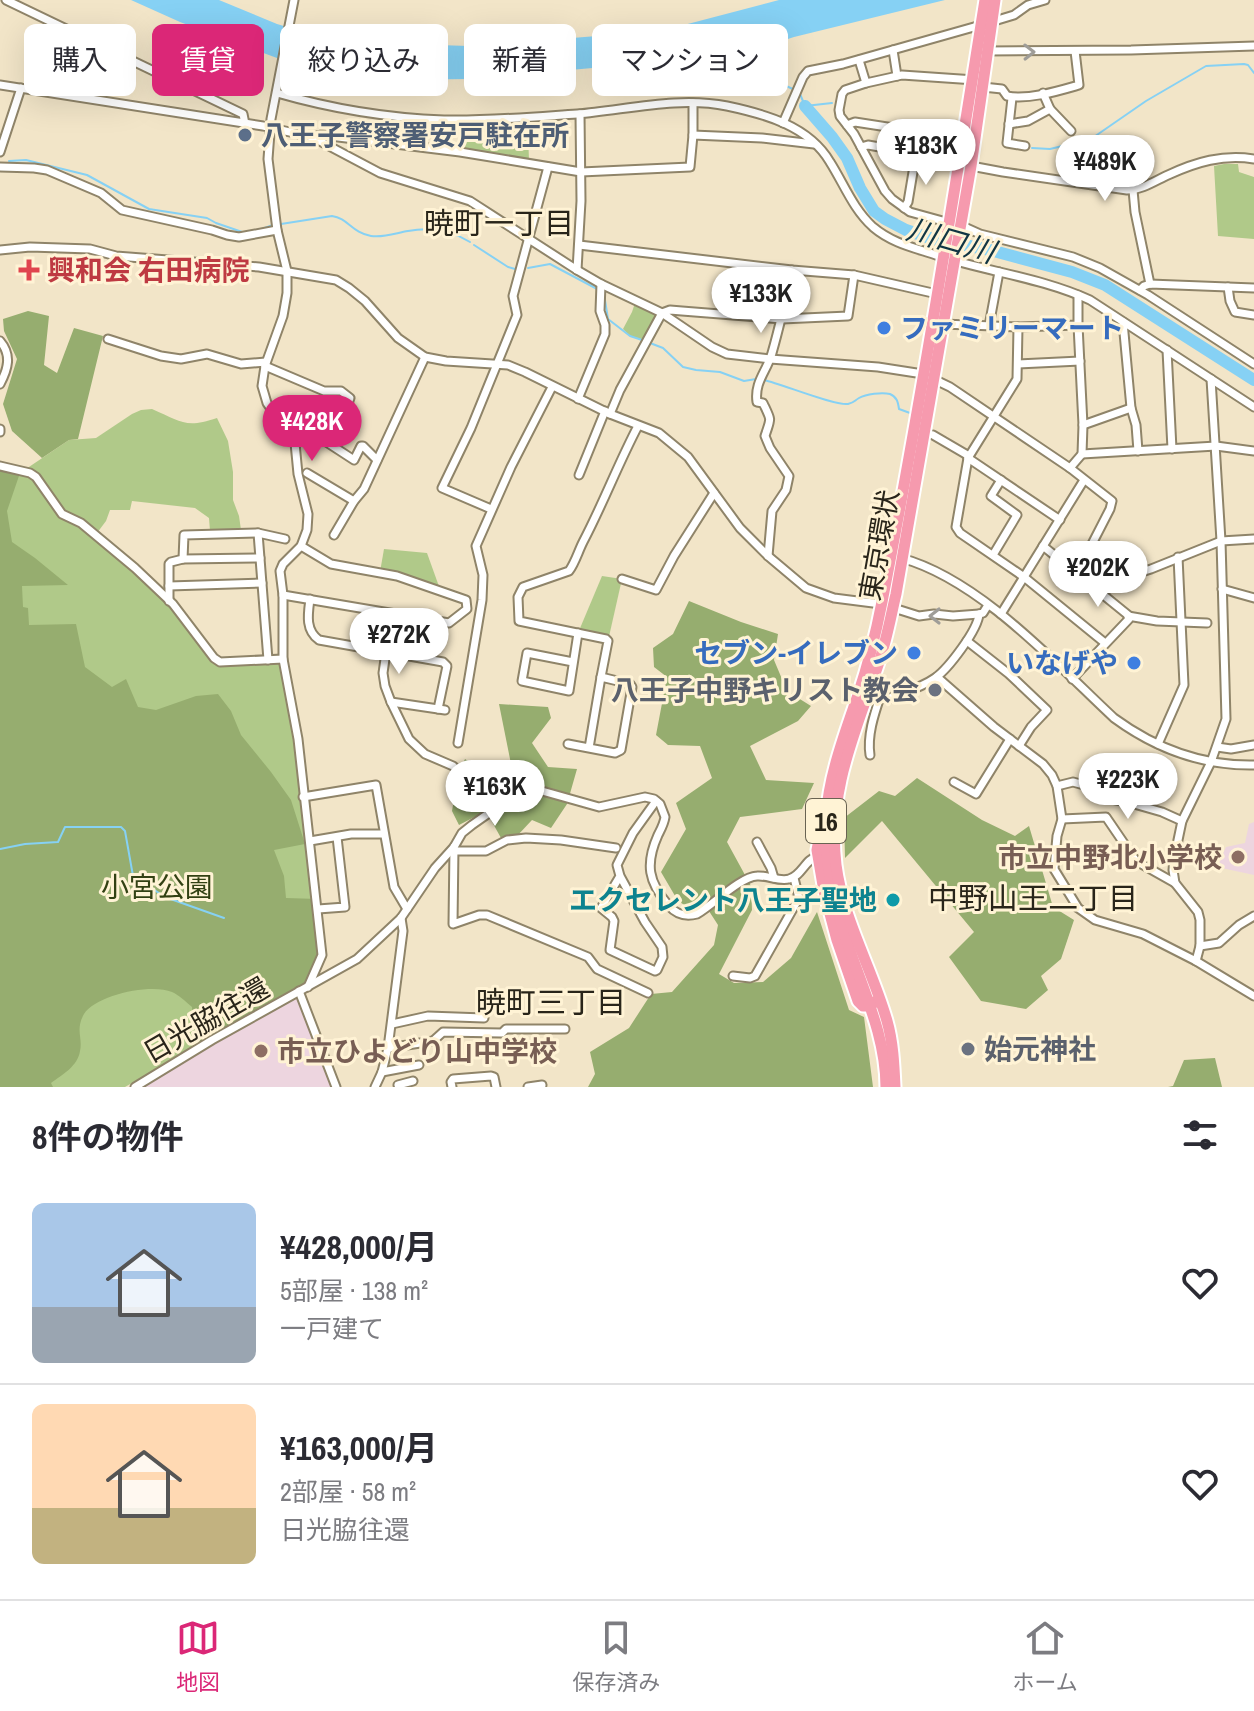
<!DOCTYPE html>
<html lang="ja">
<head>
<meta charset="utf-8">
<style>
	:root { --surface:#fff; --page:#f7f7f7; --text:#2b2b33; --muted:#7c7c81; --line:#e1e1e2; --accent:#db2777 }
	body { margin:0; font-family:"Archivo Narrow","Noto Sans JP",sans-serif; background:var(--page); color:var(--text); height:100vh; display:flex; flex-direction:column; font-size:30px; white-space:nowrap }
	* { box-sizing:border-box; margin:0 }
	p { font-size:26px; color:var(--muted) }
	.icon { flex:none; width:44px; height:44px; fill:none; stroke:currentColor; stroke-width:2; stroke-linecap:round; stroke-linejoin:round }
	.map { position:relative; height:1087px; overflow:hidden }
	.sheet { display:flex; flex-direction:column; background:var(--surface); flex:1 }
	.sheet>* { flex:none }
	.top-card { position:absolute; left:24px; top:24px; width:800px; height:72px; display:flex; gap:16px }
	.price { position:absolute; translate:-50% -68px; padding:0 18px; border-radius:28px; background:#fff; color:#222; font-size:26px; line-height:52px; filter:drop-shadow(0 2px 4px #0008) }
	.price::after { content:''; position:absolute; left:50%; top:48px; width:24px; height:18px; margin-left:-12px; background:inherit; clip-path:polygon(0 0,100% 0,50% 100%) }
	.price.active { background:var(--accent); color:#fff }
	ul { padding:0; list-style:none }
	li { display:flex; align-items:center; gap:24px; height:200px; padding:0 32px }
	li+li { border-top:2px solid var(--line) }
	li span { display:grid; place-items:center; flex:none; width:224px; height:160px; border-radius:12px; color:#555 }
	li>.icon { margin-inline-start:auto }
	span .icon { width:96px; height:96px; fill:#fffc; stroke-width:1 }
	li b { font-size:34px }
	h2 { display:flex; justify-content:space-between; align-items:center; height:96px; padding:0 32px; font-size:34px }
	.pill { padding:0 28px; border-radius:12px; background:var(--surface); box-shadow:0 8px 32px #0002; font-size:28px; line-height:72px }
	.pill.active { background:var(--accent); color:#fff }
	.tab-bar { display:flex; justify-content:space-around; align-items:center; height:112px; border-top:2px solid var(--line); background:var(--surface); font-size:22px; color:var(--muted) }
	.tab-bar a { display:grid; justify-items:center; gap:4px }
	.tab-bar .active { color:var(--accent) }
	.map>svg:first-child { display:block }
</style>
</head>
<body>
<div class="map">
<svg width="1254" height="1087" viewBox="0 0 1254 1087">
	<rect width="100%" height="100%" fill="#f2e5c8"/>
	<!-- education -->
	<g fill="#edd5df">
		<polygon points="1254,822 1254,875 1217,867 1226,847 1245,843 1249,824"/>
		<polygon points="299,997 333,1087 143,1087 165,1072"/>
	</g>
	<!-- green -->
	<g fill="#b0c989">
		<polygon points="533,120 534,130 528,131 529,161 462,151 460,122"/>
		<polygon points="1224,164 1238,164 1239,172 1254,177 1254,239 1218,236 1214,166"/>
		<polygon points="636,300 662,313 646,342 630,336 623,329 632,312"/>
		<path d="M152,409C180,421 185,429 217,418L228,441L233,472V500L239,516L241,530L210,531L209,518L195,508L132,501L130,510H110L106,521L94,537L148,580L220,662L283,659L298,739L315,880L308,983L125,1087H0V469L20,473L69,440L96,438L132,414L141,410Z"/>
		<polygon points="384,549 427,553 441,592 380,572"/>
		<polygon points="602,576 622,579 608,641 578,633"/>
	</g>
	<!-- forest -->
	<g fill="#96ad6f">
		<polygon points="28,311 49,316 44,365 57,373 74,328 103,336 78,439 69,440 42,458 12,431 3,404 17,359 4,331 3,319"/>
		<path d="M0,469L20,473L7,511L12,542L35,558L68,585L22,586L23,607L28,608L29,625L76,624L85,667L112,687L126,679L138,707L156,710L196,696L218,694L231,711L241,735L271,772L291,800L305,844L274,850L284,876L286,898L318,899L322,955L308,983L201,1043L193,1024L192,1007C186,1002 179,995 172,992C151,983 96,995 84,1014C75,1030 83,1038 80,1051C78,1066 62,1075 51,1083L53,1087H0Z"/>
		<polygon points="689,601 741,622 778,634 774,660 787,691 811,706 798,721 750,746 766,780 814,783 802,809 740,817 727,842 751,886 752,910 719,974 734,983 763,982 791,958 817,912 849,1010 864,1017 873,1087 588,1087 595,1074 590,1052 629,1028 651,994 672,992 714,945 718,925 707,908 691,909 678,901 661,872 686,829 676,803 712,778 700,746 668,745 656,735 667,677 654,667 653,648 673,634"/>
		<polygon points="499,704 548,707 551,718 532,743 548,767 577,769 567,804 551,828 532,820 517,836 501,838 486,811 459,825 452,811 458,776 465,759 494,778 512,769"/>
		<polygon points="917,778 982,820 1015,836 1029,826 1053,907 1074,920 1061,959 1041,976 1048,990 1026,1009 981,1001 949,957 974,932 882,821 845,858 844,818 879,791 895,796"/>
		<polygon points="1215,1058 1222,1087 1168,1087 1173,1086 1184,1060"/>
	</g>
	<!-- water -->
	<polygon fill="#86d1f4" points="131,0 219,0 277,24 314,35 373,43 469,46 661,31 779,0 945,0 794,37 739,55 469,79 391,80 304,68 180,22"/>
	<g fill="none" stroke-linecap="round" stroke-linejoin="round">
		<!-- stream -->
		<g stroke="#86d1f4" stroke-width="2">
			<polyline points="731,55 762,75 795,90"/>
			<polyline points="800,94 805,106 832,103"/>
			<polyline points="1032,148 1050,149 1091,139 1146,101 1206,66 1244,64 1248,65 1254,73"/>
			<polyline points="9,161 26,160 87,175 149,209 207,218 216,223 245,233"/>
			<path d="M281,224L332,216C348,218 352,233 371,236C384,238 396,233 408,231C430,227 451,230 470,242"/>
			<polyline points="259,230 273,225"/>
			<polyline points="474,245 508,267 515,269"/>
			<polyline points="528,268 550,264 599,290"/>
			<polyline points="604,294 608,319 630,336 642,340"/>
			<polyline points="650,343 663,348 683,367 696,370 720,372 744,381 756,379"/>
			<path d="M764,380C782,384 835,406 848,404C855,402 854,401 859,398C866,394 882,392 890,394C897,397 898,402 899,409L910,413"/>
			<polyline points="0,849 25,844 58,842 65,827 121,827 125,831 133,876 165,897 224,918"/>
		</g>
		<!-- river -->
		<polyline stroke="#86d1f4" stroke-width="12" points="805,106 832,137 847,158 860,188 874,211 885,219 906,230 933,239 990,250 1072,272 1105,285 1254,380"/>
		<defs>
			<g id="minor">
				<polyline points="6,0 243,114 245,124"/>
				<polyline points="294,0 271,119 268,159 277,230 287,271 287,293 283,316 265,366 262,386 267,403 295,443 298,474 308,514 307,530 301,546 283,564 280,571 283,595 283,659 298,739 322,955 308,987"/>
				<polyline points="893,50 897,76"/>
				<polyline points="986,51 1131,50 1254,46"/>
				<polyline points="859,60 866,83"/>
				<polyline points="0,85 263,126 312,137 380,173 470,201 577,270 601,284 662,313 712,347 727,354 770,359 878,367 923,374 950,387 1070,468 1112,501 1110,509 1092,544 1128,577"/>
				<path d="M983,87L1002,89L1007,96C1029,100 1058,91 1079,85L1075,51"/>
				<path d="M277,93C329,108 390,118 444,120C488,121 533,117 577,114C626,110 678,96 727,106C765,114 809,126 830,162C844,184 853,209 873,227C893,244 916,248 939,256C989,272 1042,278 1090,300L1254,407"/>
				<polyline points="1043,93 1050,109 1071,131"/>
				<polyline points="1012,98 1007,143 1025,146"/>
				<polyline points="783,123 803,77 808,71 843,64 981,25 1014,15 1028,5 1045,0"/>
				<polyline points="1009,124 1028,121 1050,109"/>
				<polyline points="847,125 855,122 926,133 923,155"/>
				<polyline points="693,135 693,103"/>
				<polyline points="312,137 322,135 460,152 581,172 690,167 693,135 762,138 814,144"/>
				<path d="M861,147L868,145L960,161L971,166L1003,172L1127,190C1142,190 1155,181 1168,175C1196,162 1223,154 1254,159"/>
				<polyline points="0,152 21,88"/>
				<polyline points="0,167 34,168 47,170 101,193 122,210 212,230 227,235 239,237 277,230"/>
				<polyline points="1133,190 1135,212 1150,284"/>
				<polyline points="904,208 908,202 916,154"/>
				<polyline points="950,223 910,212 892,199 885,191 854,134 840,116 839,110 842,94 845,90 866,83 902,75 975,80"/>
				<polyline points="960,225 980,234 1073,257 1100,268 1148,295 1254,364"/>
				<polyline points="579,245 792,270 854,275 937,294"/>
				<polyline points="0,250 30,247 90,249 116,256 259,267 336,280 349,288 365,301 398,338 425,357 446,361 508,365 525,372 610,414 659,433 688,457 740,528 768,556 806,588 834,598 881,604 919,616 934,614 953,616 979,614"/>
				<polyline points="577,270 581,201 580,114"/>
				<polyline points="1228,287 1230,301 1235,312 1254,315"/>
				<polyline points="1140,290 1144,286 1150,284 1254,288"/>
				<polyline points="1123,322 1131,408 1136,425 1138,451"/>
				<polyline points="943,324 1018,327 1078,325 1078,295"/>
				<polyline points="989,326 999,272"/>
				<polyline points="1018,327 1017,379 968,458 956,527 960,533 1024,577 1105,643"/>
				<polyline points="108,339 161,356 181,359 207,354 241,364 266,362"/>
				<path d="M0,341C12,355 8,369 0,384"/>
				<polyline points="1167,350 1172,449"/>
				<polyline points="1018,364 1080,361"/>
				<polyline points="265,366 324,391 341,391 350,398 344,415"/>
				<polyline points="578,399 605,334 605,325 600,311 601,284"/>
				<polyline points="610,414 620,390 662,313 670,310 682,311 782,319 848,316 854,275"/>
				<polyline points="1083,425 1131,408"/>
				<polyline points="0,429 0,432"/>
				<polyline points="287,430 311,432 354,460 361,446 363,446 377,460"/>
				<polyline points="933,435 969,456"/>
				<polyline points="1082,454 1216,446 1254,451"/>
				<polyline points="968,458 1060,520"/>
				<polyline points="0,466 30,473 36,477 62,514 81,523 135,568 173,604 214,658 220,662 283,659"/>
				<polyline points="1070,468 1082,454 1083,425 1078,325"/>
				<polyline points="307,473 354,501"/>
				<polyline points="579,475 605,411"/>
				<polyline points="491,509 442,488 471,428 517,315 513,296 548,167"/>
				<polyline points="258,533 268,660"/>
				<polyline points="334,535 354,501 364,489 425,357"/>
				<polyline points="1043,546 1128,615 1129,619 1072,679"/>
				<polyline points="993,555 1017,515 991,496 1001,480"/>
				<path d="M768,556L772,511L786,490L789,476L770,448L765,436C771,417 772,422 763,403L757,402C754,382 767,371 772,353C780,325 786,298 792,270"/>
				<path d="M901,558C979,579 1055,663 1114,718C1155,748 1203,766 1254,765"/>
				<polyline points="183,559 260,558"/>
				<polyline points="622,579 656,590 674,556 714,493"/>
				<polyline points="169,586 262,583"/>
				<polyline points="1222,589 1254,598"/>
				<polyline points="1103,593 1116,580 1151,569 1221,541 1254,539"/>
				<polyline points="283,595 449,623 467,609 466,600 397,576 331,564 301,546"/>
				<path d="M310,599C308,614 305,630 319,640L443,662L447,666L438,709"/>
				<polyline points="169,601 169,564 171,562 183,559 184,535 258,533 285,539"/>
				<polyline points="1001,614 1084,480"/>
				<polyline points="1128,616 1157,621 1207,623"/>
				<polyline points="967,641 1009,674 1047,710 1031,727 1019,746"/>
				<path d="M386,652L383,673L385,686L391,702L409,739L425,754L453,766L478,791L486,794H496L542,791L599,807L645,797L654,799L660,804L665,817C664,824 661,829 658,835C645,864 648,882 669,906C677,915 686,917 697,914C714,904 740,877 757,876C768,875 779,882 789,879C802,876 805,859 818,856"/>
				<polyline points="573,662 527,653 522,681 569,691 578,633"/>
				<path d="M601,677L608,641L606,639L519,621L518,597L523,587L569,571C575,563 578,552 583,542C603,504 618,464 638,426"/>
				<polyline points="937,677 994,727 1043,764 1052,775 1057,786 1062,819 1057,836 1054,869 1078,908 1095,920 1143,934 1196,961 1254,996"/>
				<path d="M868,691L887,699C902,693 921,688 935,678C948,669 978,630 979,614L983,613L988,605"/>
				<polyline points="391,702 445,710"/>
				<polyline points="458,743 482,600 483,575 476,546 511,467 552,387"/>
				<polyline points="568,744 615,753 621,750 632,687 630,684 601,677 589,748"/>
				<polyline points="1158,744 1184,685 1178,557"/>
				<polyline points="1217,747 1231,749 1254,745"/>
				<path d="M870,755C867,736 874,715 880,697"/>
				<polyline points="954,782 976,794 1010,739"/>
				<polyline points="1057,786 1073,782 1084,785 1101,797 1127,802 1162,812 1182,821"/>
				<polyline points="303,797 376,785 394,887 407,909"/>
				<polyline points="1062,819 1106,817 1136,861 1175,883"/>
				<polyline points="310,841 351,834 384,834"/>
				<polyline points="757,842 771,868 774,878"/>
				<polyline points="454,847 453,924 479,915 487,915 588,957 597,969 648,993"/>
				<polyline points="454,851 486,851 507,840 526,838 561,840 616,848"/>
				<polyline points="620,876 601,908 612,917 614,921 610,950 655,971 657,970 663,957 662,947 645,922 620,876 617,865 633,833 656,801"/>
				<polyline points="318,909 345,907 337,837"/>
				<polyline points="1200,946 1219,943 1239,925 1254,916"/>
				<polyline points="1196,961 1200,946 1200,920 1198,912 1175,883 1173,870 1174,859 1182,821 1211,762 1226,719 1221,541 1211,379"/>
				<polyline points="733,976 750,978 755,976 799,898 794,878"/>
				<polyline points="299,991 336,1087"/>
				<polyline points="392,1024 428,1016 484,1018"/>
				<polyline points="388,1048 433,1041 443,1032 502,1033 506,1029 565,1029"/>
				<polyline points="382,1072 419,1065"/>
				<polyline points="398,1085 413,1081"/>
				<polyline points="135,1087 212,1040 357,959 401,918 435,868 454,847 462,833 472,825 516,794"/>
				<polyline points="375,1087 382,1072 388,1048 403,931 401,918"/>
				<polyline points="452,1087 451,1082 453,1079 491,1076 494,1077 496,1087"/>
				<polyline points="528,1087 542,1085"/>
			</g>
			<g id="highway">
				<polyline points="821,829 817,850 824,891 837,940 858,1001 863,1006 871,1006 874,1002"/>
				<path d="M886,1087C886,1042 868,1001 853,959C837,913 823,867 826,818C829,775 844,736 858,695C868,665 876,633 882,602C921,402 953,201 985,0"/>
				<path d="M895,1087C894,1065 893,1042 887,1021C872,968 843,920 836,865C827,789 857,729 880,659C887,638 891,615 896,594L971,166L995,0"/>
			</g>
		</defs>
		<!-- minor casing -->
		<use href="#minor" stroke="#8f8469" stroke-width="11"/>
		<!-- highway casing -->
		<use href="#highway" stroke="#fff" stroke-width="15"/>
		<!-- minor -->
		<use href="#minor" stroke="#fff" stroke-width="7"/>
		<!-- highway -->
		<use href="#highway" stroke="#f69aae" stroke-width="11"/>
	</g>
	<!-- one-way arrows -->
	<defs><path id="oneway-chevron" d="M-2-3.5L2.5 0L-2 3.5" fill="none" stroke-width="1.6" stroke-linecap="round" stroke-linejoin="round" transform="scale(2)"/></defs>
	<g stroke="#9f9d98">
		<use href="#oneway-chevron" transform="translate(1029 52) rotate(-1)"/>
		<use href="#oneway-chevron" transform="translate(935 616) rotate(180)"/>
	</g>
	<!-- markers -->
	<circle fill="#5c6f8a" stroke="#fff3d5" stroke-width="3" cx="245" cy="135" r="8"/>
	<path fill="#e0444e" stroke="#fff3d5" stroke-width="3" d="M25 258h8v8h8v8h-8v8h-8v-8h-8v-8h8z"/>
	<g fill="#3f7fe0" stroke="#fff3d5" stroke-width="3">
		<circle cx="884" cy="328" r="8"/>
		<circle cx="914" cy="653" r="8"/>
		<circle cx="1134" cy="663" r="8"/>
	</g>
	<g fill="#6b7280" stroke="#fff3d5" stroke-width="3">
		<circle cx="935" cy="690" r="8"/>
		<circle cx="968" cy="1049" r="8"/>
	</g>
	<g fill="#8d6e63" stroke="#fff3d5" stroke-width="3">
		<circle cx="1238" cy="857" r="8"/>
		<circle cx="261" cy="1051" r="8"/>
	</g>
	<circle fill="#0f9aa8" stroke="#fff3d5" stroke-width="3" cx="893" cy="900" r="8"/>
	<g text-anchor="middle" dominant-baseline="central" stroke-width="6" stroke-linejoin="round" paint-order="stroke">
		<!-- shield labels -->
		<rect fill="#fff3d5" stroke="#696352" stroke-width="2" x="806" y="799" width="40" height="44" rx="6"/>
		<g font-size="26" font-weight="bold" fill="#29251a">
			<text x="826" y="821">16</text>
		</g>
		<!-- service labels -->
		<g font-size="28" font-weight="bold" fill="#4e5e75" stroke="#fff3d5" text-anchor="start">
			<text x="261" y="135">八王子警察署安戸駐在所</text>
		</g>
		<!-- health labels -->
		<g font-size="28" font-weight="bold" fill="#be3a42" stroke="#fff3d5" text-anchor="start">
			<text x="47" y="270">興和会 右田病院</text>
		</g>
		<!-- shop labels -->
		<g font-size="28" font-weight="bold" fill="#366cbe" stroke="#fff3d5" text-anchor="end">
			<text x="900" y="328" text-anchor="start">ファミリーマート</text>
			<text x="898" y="653">セブン-イレブン</text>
			<text x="1118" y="663">いなげや</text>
		</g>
		<!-- street labels -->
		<g font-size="28" fill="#29251a" stroke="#fff3d5">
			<text transform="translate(879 545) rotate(-80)">東京環状</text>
			<text transform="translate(206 1020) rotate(-30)">日光脇往還</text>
		</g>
		<!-- worship labels -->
		<g font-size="28" font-weight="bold" fill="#5b616d" stroke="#fff3d5" text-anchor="end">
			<text x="919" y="690">八王子中野キリスト教会</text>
			<text x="984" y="1049" text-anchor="start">始元神社</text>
		</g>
		<!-- education labels -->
		<g font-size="28" font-weight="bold" fill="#785e54" stroke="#fff3d5" text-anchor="end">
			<text x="1222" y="857">市立中野北小学校</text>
			<text x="277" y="1051" text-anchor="start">市立ひよどり山中学校</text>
		</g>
		<!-- park labels -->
		<g font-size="28" fill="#324113" stroke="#fff3d5">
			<text x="157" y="887">小宮公園</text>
		</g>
		<!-- culture labels -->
		<g font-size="28" font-weight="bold" fill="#0d838f" stroke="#fff3d5" text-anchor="end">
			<text x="877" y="900">エクセレント八王子聖地</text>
		</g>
		<!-- neighbourhood labels -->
		<g font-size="30" fill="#29251a" stroke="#fff3d5">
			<text x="499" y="223">暁町一丁目</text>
			<text x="1033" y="898">中野山王二丁目</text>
			<text x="551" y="1002">暁町三丁目</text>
		</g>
		<!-- water labels -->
		<g font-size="30" font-style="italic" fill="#113543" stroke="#fff3d5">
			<text transform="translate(951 240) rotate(16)">川口川</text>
		</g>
	</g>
</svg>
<b class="price" style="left:926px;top:187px">¥183K</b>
<b class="price" style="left:1105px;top:203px">¥489K</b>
<b class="price" style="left:761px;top:335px">¥133K</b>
<b class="price active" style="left:312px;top:463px">¥428K</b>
<b class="price" style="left:1098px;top:609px">¥202K</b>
<b class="price" style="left:399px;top:676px">¥272K</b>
<b class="price" style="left:1128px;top:821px">¥223K</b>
<b class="price" style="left:495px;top:828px">¥163K</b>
<div class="top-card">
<a class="pill">購入</a>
<a class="pill active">賃貸</a>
<a class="pill">絞り込み</a>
<a class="pill">新着</a>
<a class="pill">マンション</a>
</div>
</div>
<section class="sheet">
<h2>8件の物件<svg class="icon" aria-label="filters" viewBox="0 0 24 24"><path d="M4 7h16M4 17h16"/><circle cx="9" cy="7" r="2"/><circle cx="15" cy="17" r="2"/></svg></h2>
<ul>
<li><span style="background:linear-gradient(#a9c7e8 65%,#9aa5b1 0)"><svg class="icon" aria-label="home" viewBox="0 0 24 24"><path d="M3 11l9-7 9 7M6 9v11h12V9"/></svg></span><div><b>¥428,000/月</b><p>5部屋 · 138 m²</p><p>一戸建て</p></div><svg class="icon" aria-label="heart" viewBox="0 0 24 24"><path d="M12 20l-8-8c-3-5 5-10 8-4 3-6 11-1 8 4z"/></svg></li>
<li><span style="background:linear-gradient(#ffd9b3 65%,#c2b280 0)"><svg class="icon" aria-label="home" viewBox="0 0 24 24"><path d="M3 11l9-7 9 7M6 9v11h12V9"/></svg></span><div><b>¥163,000/月</b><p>2部屋 · 58 m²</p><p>日光脇往還</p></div><svg class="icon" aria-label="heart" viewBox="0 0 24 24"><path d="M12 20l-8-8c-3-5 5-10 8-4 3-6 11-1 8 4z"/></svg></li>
</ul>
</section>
<nav class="tab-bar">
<a class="active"><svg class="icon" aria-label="map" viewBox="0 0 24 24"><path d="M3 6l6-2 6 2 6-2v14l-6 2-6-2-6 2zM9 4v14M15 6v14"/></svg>地図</a>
<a><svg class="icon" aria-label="saved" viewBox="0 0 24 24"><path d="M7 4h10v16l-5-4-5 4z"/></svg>保存済み</a>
<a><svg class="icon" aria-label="home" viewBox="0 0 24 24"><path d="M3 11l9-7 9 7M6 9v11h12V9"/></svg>ホーム</a>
</nav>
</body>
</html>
